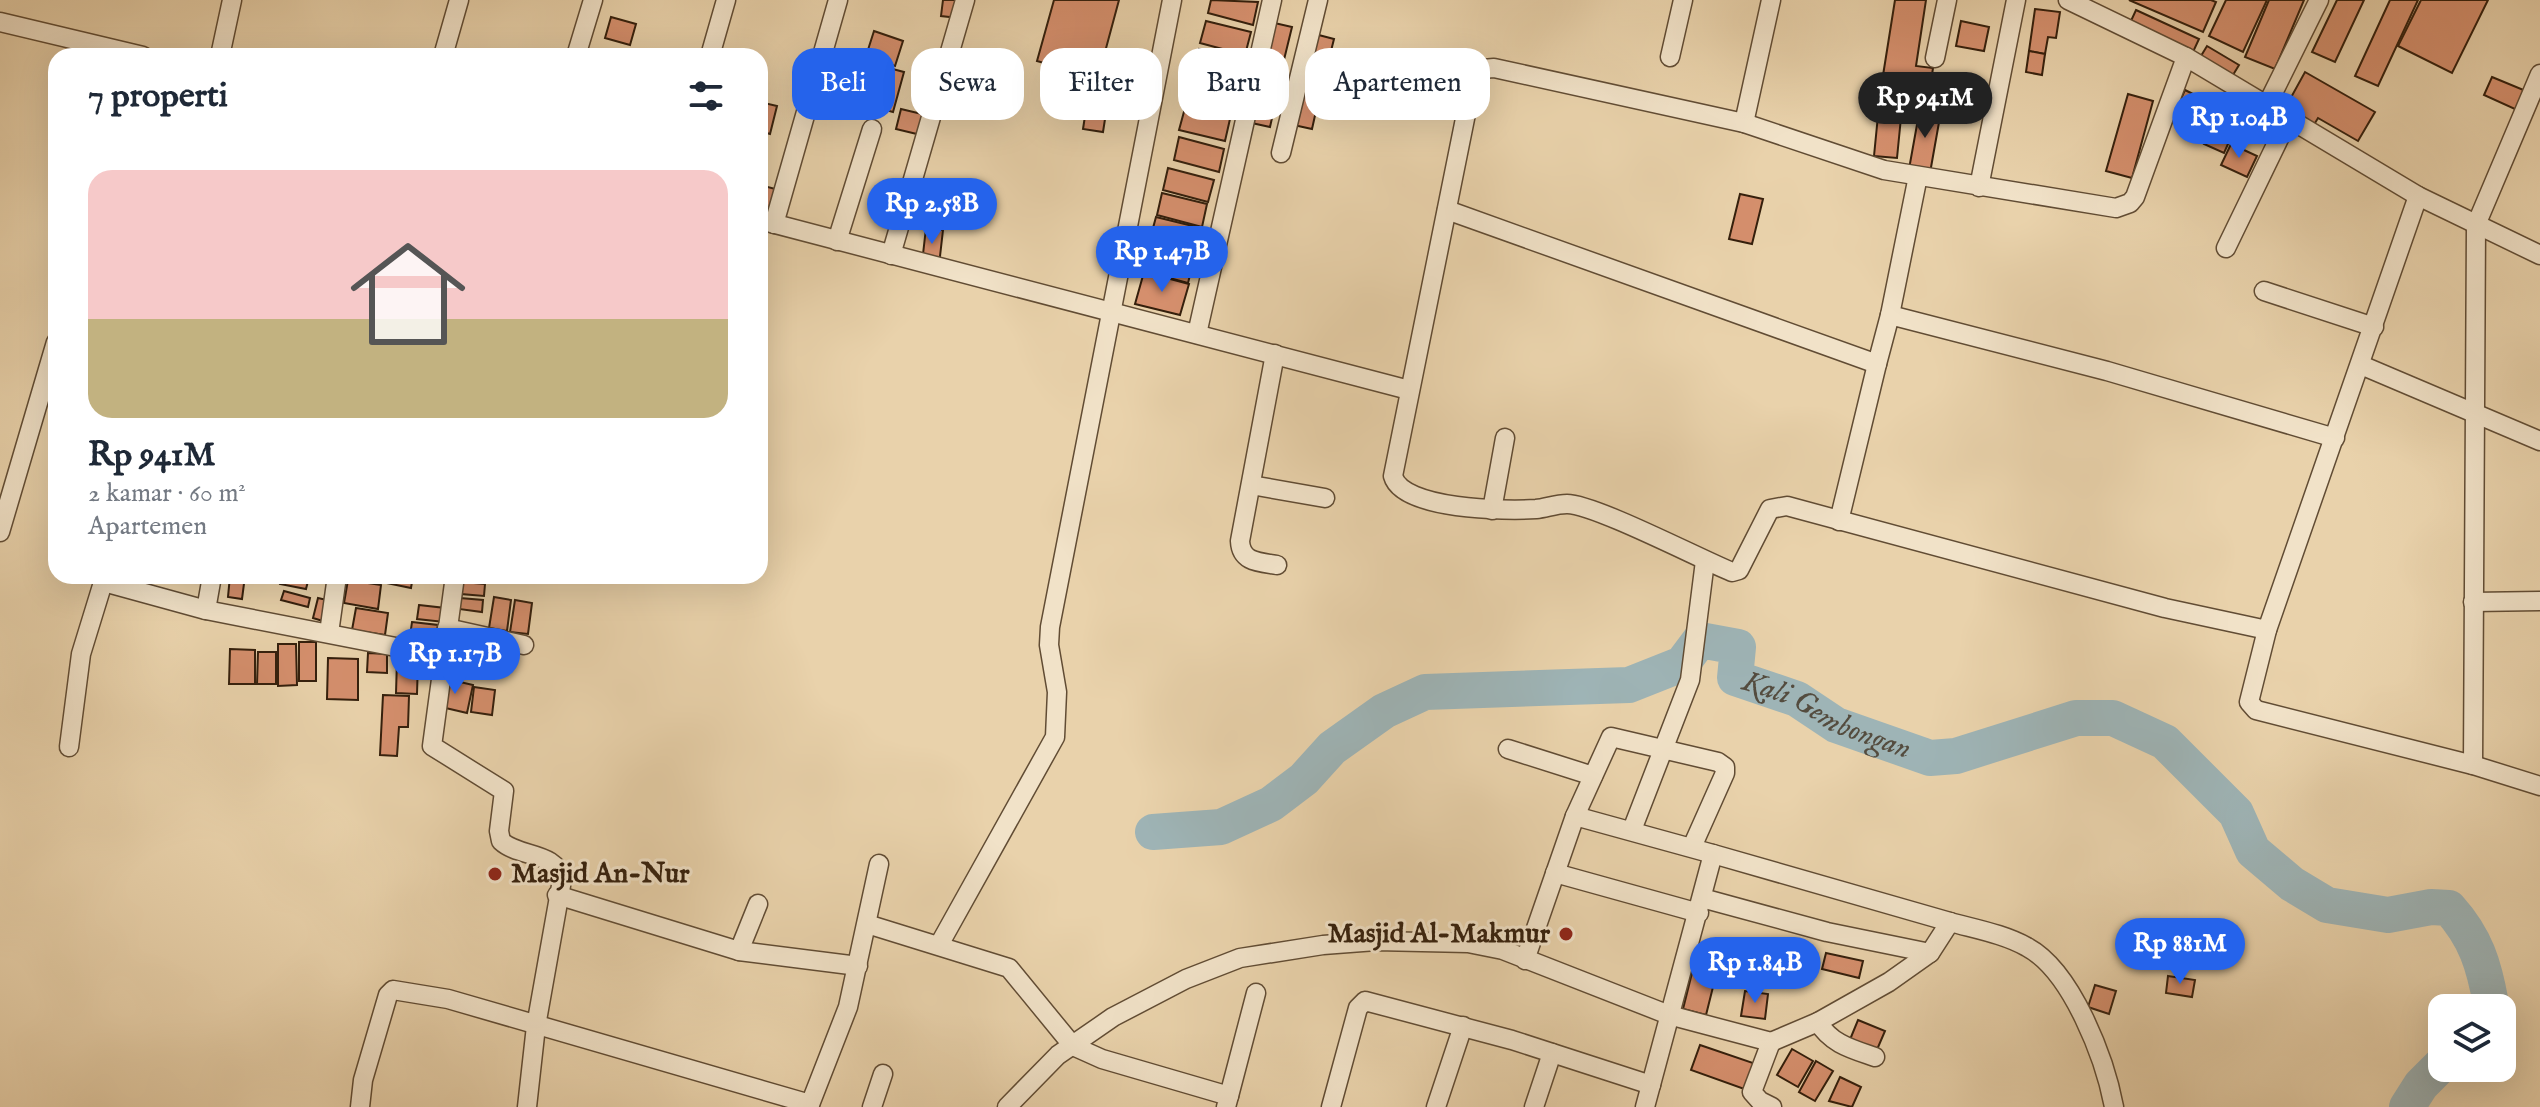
<!DOCTYPE html>
<html lang="id">
<head>
<meta charset="utf-8">
<style>
	:root { --surface:#fff; --page:#f6f6f7; --text:#1f2937; --muted:#747a83; --line:#e0e1e3; --accent:#2563eb }
	body { margin:0; font-family:"IM FELL English",serif; background:var(--page); color:var(--text); height:100vh; display:flex; flex-direction:column; font-size:30px; white-space:nowrap }
	* { box-sizing:border-box; margin:0 }
	p { font-size:26px; color:var(--muted) }
	.icon { flex:none; width:44px; height:44px; fill:none; stroke:currentColor; stroke-width:2; stroke-linecap:round; stroke-linejoin:round }
	.map { position:relative; flex:1; overflow:hidden }
	.side { position:absolute; left:48px; top:48px; width:720px; height:536px; display:flex; flex-direction:column; background:var(--surface); border-radius:24px; box-shadow:0 8px 32px #0002 }
	.side>* { flex:none }
	.banner { position:absolute; left:792px; top:48px; width:760px; height:72px; display:flex; gap:16px }
	.tools { position:absolute; left:2428px; top:994px; display:grid; gap:16px }
	.tools a { display:grid; place-items:center; width:88px; height:88px; border-radius:16px; background:var(--surface); box-shadow:0 8px 32px #0002; font-size:40px }
	.price { position:absolute; translate:-50% -68px; padding:0 18px; border-radius:28px; background:var(--accent); color:#fff; font-size:26px; line-height:52px; filter:drop-shadow(0 2px 4px #0008) }
	.price::after { content:''; position:absolute; left:50%; top:48px; width:24px; height:18px; margin-left:-12px; background:inherit; clip-path:polygon(0 0,100% 0,50% 100%) }
	.price.on { background:#222; color:#fff }
	ul { padding:0; list-style:none }
	li { display:grid; align-content:center; gap:16px; height:424px; padding:0 40px }
	li+li { border-top:2px solid var(--line) }
	li span { display:grid; place-items:center; height:248px; border-radius:24px; color:#555 }
	li>.icon { margin-inline-start:auto }
	span .icon { width:144px; height:144px; fill:#fffc; stroke-width:1 }
	li b { font-size:34px }
	h2 { display:flex; justify-content:space-between; align-items:center; height:96px; padding:0 40px; font-size:34px }
	.tag { padding:0 28px; border-radius:24px; background:var(--surface); box-shadow:0 8px 32px #0002; font-size:28px; line-height:72px }
	.tag.on { background:var(--accent); color:#fff }
	.map>svg:first-child { display:block }
</style>
</head>
<body>
<div class="map">
<svg width="2540" height="1107" viewBox="0 0 2540 1107">
	<rect width="100%" height="100%" fill="#e9d2ab"/>
	<filter id="stains"><feTurbulence type="fractalNoise" baseFrequency=".0025" numOctaves="4"/><feColorMatrix values="0 0 0 0 .2 0 0 0 0 .09 0 0 0 0 .02 0 0 0 .5 -.17"/></filter>
	<radialGradient id="worn" r=".72"><stop offset=".6" stop-color="#630" stop-opacity="0"/><stop offset="1" stop-color="#630" stop-opacity=".3"/></radialGradient>
	<g fill="none" stroke-linecap="round" stroke-linejoin="round">
		<!-- river -->
		<g stroke="#9eb4b6" stroke-width="36">
			<path id="s1" d="M1153,832L1221,827L1271,804L1304,779L1332,748L1384,711L1425,692L1629,685L1682,664L1700,640L1738,647L1735,678L1797,699L1836,725L1930,758L1956,756L2076,718H2113L2165,742L2236,813L2253,851L2292,884L2327,905L2388,915L2431,907L2449,908C2476,938 2484,965 2491,1004L2487,1008"/>
			<polyline points="2407,1107 2421,1085 2442,1064"/>
		</g>
	</g>
	<!-- building -->
	<g fill="#d58f6d" stroke="#341f0c" stroke-width="2">
		<polygon points="943,0 960,0 958,18 941,16"/>
		<polygon points="1054,0 1119,0 1098,78 1037,61"/>
		<polygon points="1211,0 1258,2 1253,25 1208,13"/>
		<polygon points="1895,0 1926,0 1916,66 1933,68 1929,95 1881,88"/>
		<polygon points="2129,0 2211,0 2216,2 2203,32"/>
		<polygon points="2226,0 2267,0 2243,52 2209,36"/>
		<polygon points="2269,0 2304,0 2275,69 2245,57"/>
		<polygon points="2337,0 2364,0 2335,62 2312,52"/>
		<polygon points="2390,0 2418,0 2378,86 2355,76"/>
		<polygon points="2421,0 2488,0 2452,73 2398,46"/>
		<polygon points="2035,9 2060,12 2056,38 2048,37 2045,54 2029,51"/>
		<polygon points="2136,10 2199,39 2193,52 2130,23"/>
		<polygon points="611,17 636,24 630,45 605,38"/>
		<polygon points="1206,21 1251,32 1245,55 1200,43"/>
		<polygon points="1961,21 1989,27 1984,51 1956,46"/>
		<polygon points="1270,22 1292,27 1281,72 1259,67"/>
		<polygon points="874,31 903,41 895,66 866,56"/>
		<polygon points="1311,33 1334,39 1323,83 1301,78"/>
		<polygon points="2207,46 2239,65 2233,75 2201,56"/>
		<polygon points="1199,49 1244,61 1239,83 1194,72"/>
		<polygon points="2029,51 2045,54 2042,75 2026,72"/>
		<polygon points="870,63 904,72 893,112 860,103"/>
		<polygon points="2305,72 2375,112 2358,141 2318,118 2312,128 2283,112"/>
		<polygon points="1124,73 1149,78 1143,105 1118,99"/>
		<polygon points="1258,77 1280,82 1270,127 1247,122"/>
		<polygon points="2492,77 2526,91 2517,110 2484,95"/>
		<polygon points="1300,79 1322,84 1312,129 1289,124"/>
		<polygon points="1191,80 1236,92 1231,114 1186,103"/>
		<polygon points="1090,84 1110,87 1103,132 1083,129"/>
		<polygon points="967,85 981,87 977,118 963,117"/>
		<polygon points="2185,90 2217,106 2210,121 2178,105"/>
		<polygon points="2128,94 2153,101 2132,178 2106,171"/>
		<polygon points="1880,95 1903,97 1897,158 1874,156"/>
		<polygon points="2225,99 2244,108 2224,153 2204,144"/>
		<polygon points="760,102 777,106 770,134 760,131"/>
		<polygon points="1185,108 1230,119 1225,141 1179,130"/>
		<polygon points="1920,108 1941,111 1930,173 1909,169"/>
		<polygon points="901,109 926,115 921,135 896,129"/>
		<polygon points="1179,137 1224,149 1219,172 1174,160"/>
		<polygon points="2231,144 2257,156 2247,177 2221,165"/>
		<polygon points="1168,168 1214,180 1208,202 1163,190"/>
		<polygon points="760,185 779,190 773,217 760,214"/>
		<polygon points="1162,193 1207,204 1202,227 1157,215"/>
		<polygon points="1740,194 1763,199 1752,244 1729,239"/>
		<polygon points="1156,217 1201,228 1195,251 1150,239"/>
		<polygon points="926,228 943,230 939,265 922,263"/>
		<polygon points="1151,240 1196,251 1188,283 1143,271"/>
		<polygon points="1144,272 1189,284 1180,315 1135,304"/>
		<polygon points="230,576 245,576 242,599 228,597"/>
		<polygon points="281,576 309,577 306,589 280,584"/>
		<polygon points="373,576 413,576 411,588 372,580"/>
		<polygon points="348,580 381,585 378,609 344,603"/>
		<polygon points="462,582 485,584 484,596 461,594"/>
		<polygon points="284,591 310,598 308,607 281,600"/>
		<polygon points="494,597 511,600 507,631 489,628"/>
		<polygon points="318,598 331,601 326,622 313,618"/>
		<polygon points="460,598 483,600 482,612 459,609"/>
		<polygon points="515,600 532,603 528,634 510,632"/>
		<polygon points="419,605 445,608 444,622 417,619"/>
		<polygon points="356,608 388,613 385,635 352,630"/>
		<polygon points="412,622 438,625 436,639 410,636"/>
		<rect x="299" y="642" width="17" height="39"/>
		<polygon points="278,644 296,644 297,685 278,686"/>
		<polygon points="230,649 255,650 255,684 229,684"/>
		<polygon points="258,652 276,652 276,684 257,684"/>
		<polygon points="368,653 387,654 387,673 367,672"/>
		<polygon points="328,658 358,659 358,700 327,699"/>
		<polygon points="397,660 418,660 417,694 396,693"/>
		<polygon points="443,678 473,685 467,713 437,706"/>
		<polygon points="474,687 495,690 492,715 471,712"/>
		<polygon points="383,695 409,696 408,727 399,727 397,756 380,755"/>
		<polygon points="1826,953 1863,961 1859,978 1822,969"/>
		<polygon points="1693,969 1716,975 1706,1015 1683,1009"/>
		<polygon points="2168,976 2195,980 2192,997 2166,993"/>
		<polygon points="2095,985 2116,991 2109,1014 2088,1007"/>
		<polygon points="1745,991 1768,994 1765,1019 1741,1016"/>
		<polygon points="1858,1020 1885,1031 1876,1052 1849,1042"/>
		<polygon points="1700,1045 1756,1064 1747,1090 1691,1070"/>
		<polygon points="1792,1049 1813,1061 1798,1087 1777,1075"/>
		<polygon points="1816,1061 1833,1071 1815,1101 1799,1092"/>
		<polygon points="1840,1077 1861,1087 1852,1107 1829,1101"/>
	</g>
	<g fill="none" stroke-linecap="round" stroke-linejoin="round">
		<defs>
			<g id="street">
				<polyline points="2068,0 2186,57 2418,196 2540,255"/>
				<polyline points="0,22 143,56"/>
				<polyline points="220,56 232,0"/>
				<polyline points="443,56 459,0"/>
				<polyline points="576,56 593,0"/>
				<polyline points="710,56 726,0"/>
				<polyline points="1670,57 1683,0"/>
				<path d="M2186,57L2135,197L2130,203L2116,208L1884,170L1744,123L1494,68L1482,69L1473,79L1393,476C1402,510 1506,511 1536,509C1546,508 1556,504 1567,504C1594,504 1700,559 1732,572L1739,570L1770,509L1787,506L2165,608L2267,630"/>
				<polyline points="1935,58 1947,0"/>
				<polyline points="2267,105 2319,0"/>
				<polyline points="1744,123 1771,0"/>
				<polyline points="1281,153 1318,0"/>
				<polyline points="1979,187 2016,0"/>
				<polyline points="2418,196 2267,630 2249,702 2256,710 2473,765 2540,786"/>
				<polyline points="1447,210 1877,364 1890,315 2107,371 2335,438"/>
				<polyline points="760,220 1409,390"/>
				<polyline points="774,224 838,0"/>
				<polyline points="837,241 872,129"/>
				<polyline points="2226,248 2289,118"/>
				<polyline points="891,255 965,0"/>
				<polyline points="2264,291 2374,327"/>
				<polyline points="1890,315 1918,176"/>
				<polyline points="1197,334 1272,0"/>
				<path d="M1275,354L1240,541C1241,562 1258,562 1277,565"/>
				<polyline points="2361,365 2540,441"/>
				<polyline points="1251,485 1325,498"/>
				<polyline points="1492,510 1505,438"/>
				<polyline points="1839,521 1877,364"/>
				<polyline points="0,532 56,342"/>
				<path d="M455,576L432,746L504,791L499,831L501,841C519,858 557,851 562,880L536,1026L527,1107"/>
				<polyline points="104,582 206,610 442,656"/>
				<polyline points="2473,602 2540,601"/>
				<polyline points="206,610 212,576"/>
				<polyline points="447,628 524,645"/>
				<polyline points="329,633 337,576"/>
				<polyline points="69,747 81,654 105,576"/>
				<polyline points="1508,749 1593,776"/>
				<polyline points="2473,765 2476,225 2540,74"/>
				<polyline points="1575,816 1713,854 1645,1107"/>
				<polyline points="1632,830 1690,680 1705,561"/>
				<polyline points="1555,873 1699,913"/>
				<polyline points="557,895 739,951 758,904"/>
				<polyline points="1702,898 1827,932 1930,953"/>
				<path d="M1950,922C1975,929 2004,934 2027,947C2072,971 2105,1059 2114,1107"/>
				<polyline points="867,924 1009,968 1073,1046 1102,1059 1229,1096 1226,1107"/>
				<polyline points="939,945 1055,737 1057,692 1049,645 1050,627 1172,0"/>
				<polyline points="739,951 858,966"/>
				<polyline points="1525,960 1575,816 1611,737 1718,762 1725,767 1725,773 1692,847"/>
				<path d="M1818,1022C1831,1044 1852,1049 1875,1057"/>
				<polyline points="1771,1042 1752,1092 1760,1101 1772,1107"/>
				<polyline points="1229,1096 1256,993"/>
				<polyline points="360,1107 363,1080 388,995 393,990 448,999 810,1104"/>
				<polyline points="809,1107 848,1007 879,864"/>
				<polyline points="872,1107 883,1074"/>
				<polyline points="1007,1107 1058,1055 1113,1017 1186,979 1240,958 1323,945 1376,941 1468,943 1503,950 1669,1015 1771,1042 1818,1022 1889,982 1930,953 1950,922 1713,854"/>
				<polyline points="1331,1107 1358,1008 1365,1001 1512,1040 1651,1085"/>
				<polyline points="1436,1107 1463,1026"/>
				<polyline points="1534,1107 1552,1053"/>
			</g>
		</defs>
		<!-- street casing -->
		<use href="#street" stroke="#614c34" stroke-width="21"/>
		<!-- street -->
		<use href="#street" stroke="#f1e2c8" stroke-width="18"/>
	</g>
	<!-- markers -->
	<g fill="#8f2418" stroke="#f1e2c8" stroke-width="3">
		<circle cx="495" cy="874" r="8"/>
		<circle cx="1566" cy="934" r="8"/>
	</g>
	<g text-anchor="middle" dominant-baseline="central" stroke-width="6" stroke-linejoin="round" paint-order="stroke">
		<!-- poi labels -->
		<g font-size="28" font-weight="bold" fill="#341f0c" stroke="#f1e2c8" text-anchor="start">
			<text x="511" y="874">Masjid An-Nur</text>
			<text x="1550" y="934" text-anchor="end">Masjid Al-Makmur</text>
		</g>
		<!-- water labels -->
		<g font-size="30" font-style="italic" fill="#544c3f" stroke="#f1e2c8">
			<text stroke="none"><textPath href="#s1" startOffset="776">Kali Gembongan</textPath></text>
		</g>
	</g>
	<rect width="100%" height="100%" filter="url(#stains)"/>
	<rect width="100%" height="100%" fill="url(#worn)"/>
</svg>
<div class="tools">
<a><svg class="icon" aria-label="layers" viewBox="0 0 24 24"><path d="M12 4l9 5-9 5-9-5zM3 14l9 5 9-5"/></svg></a>
</div>
<b class="price on" style="left:1925px;top:140px">Rp 941M</b>
<b class="price" style="left:2239px;top:160px">Rp 1.04B</b>
<b class="price" style="left:932px;top:246px">Rp 2.58B</b>
<b class="price" style="left:1162px;top:294px">Rp 1.47B</b>
<b class="price" style="left:455px;top:696px">Rp 1.17B</b>
<b class="price" style="left:2180px;top:986px">Rp 881M</b>
<b class="price" style="left:1755px;top:1005px">Rp 1.84B</b>
<div class="banner">
<a class="tag on">Beli</a>
<a class="tag">Sewa</a>
<a class="tag">Filter</a>
<a class="tag">Baru</a>
<a class="tag">Apartemen</a>
</div>
<section class="side">
<h2>7 properti<svg class="icon" aria-label="filters" viewBox="0 0 24 24"><path d="M4 7h16M4 17h16"/><circle cx="9" cy="7" r="2"/><circle cx="15" cy="17" r="2"/></svg></h2>
<ul>
<li><span style="background:linear-gradient(#f6c9c9 60%,#c2b280 0)"><svg class="icon" aria-label="home" viewBox="0 0 24 24"><path d="M3 11l9-7 9 7M6 9v11h12V9"/></svg></span><div><b>Rp 941M</b><p>2 kamar · 60 m²</p><p>Apartemen</p></div></li>
</ul>
</section>
</div>
</body>
</html>
